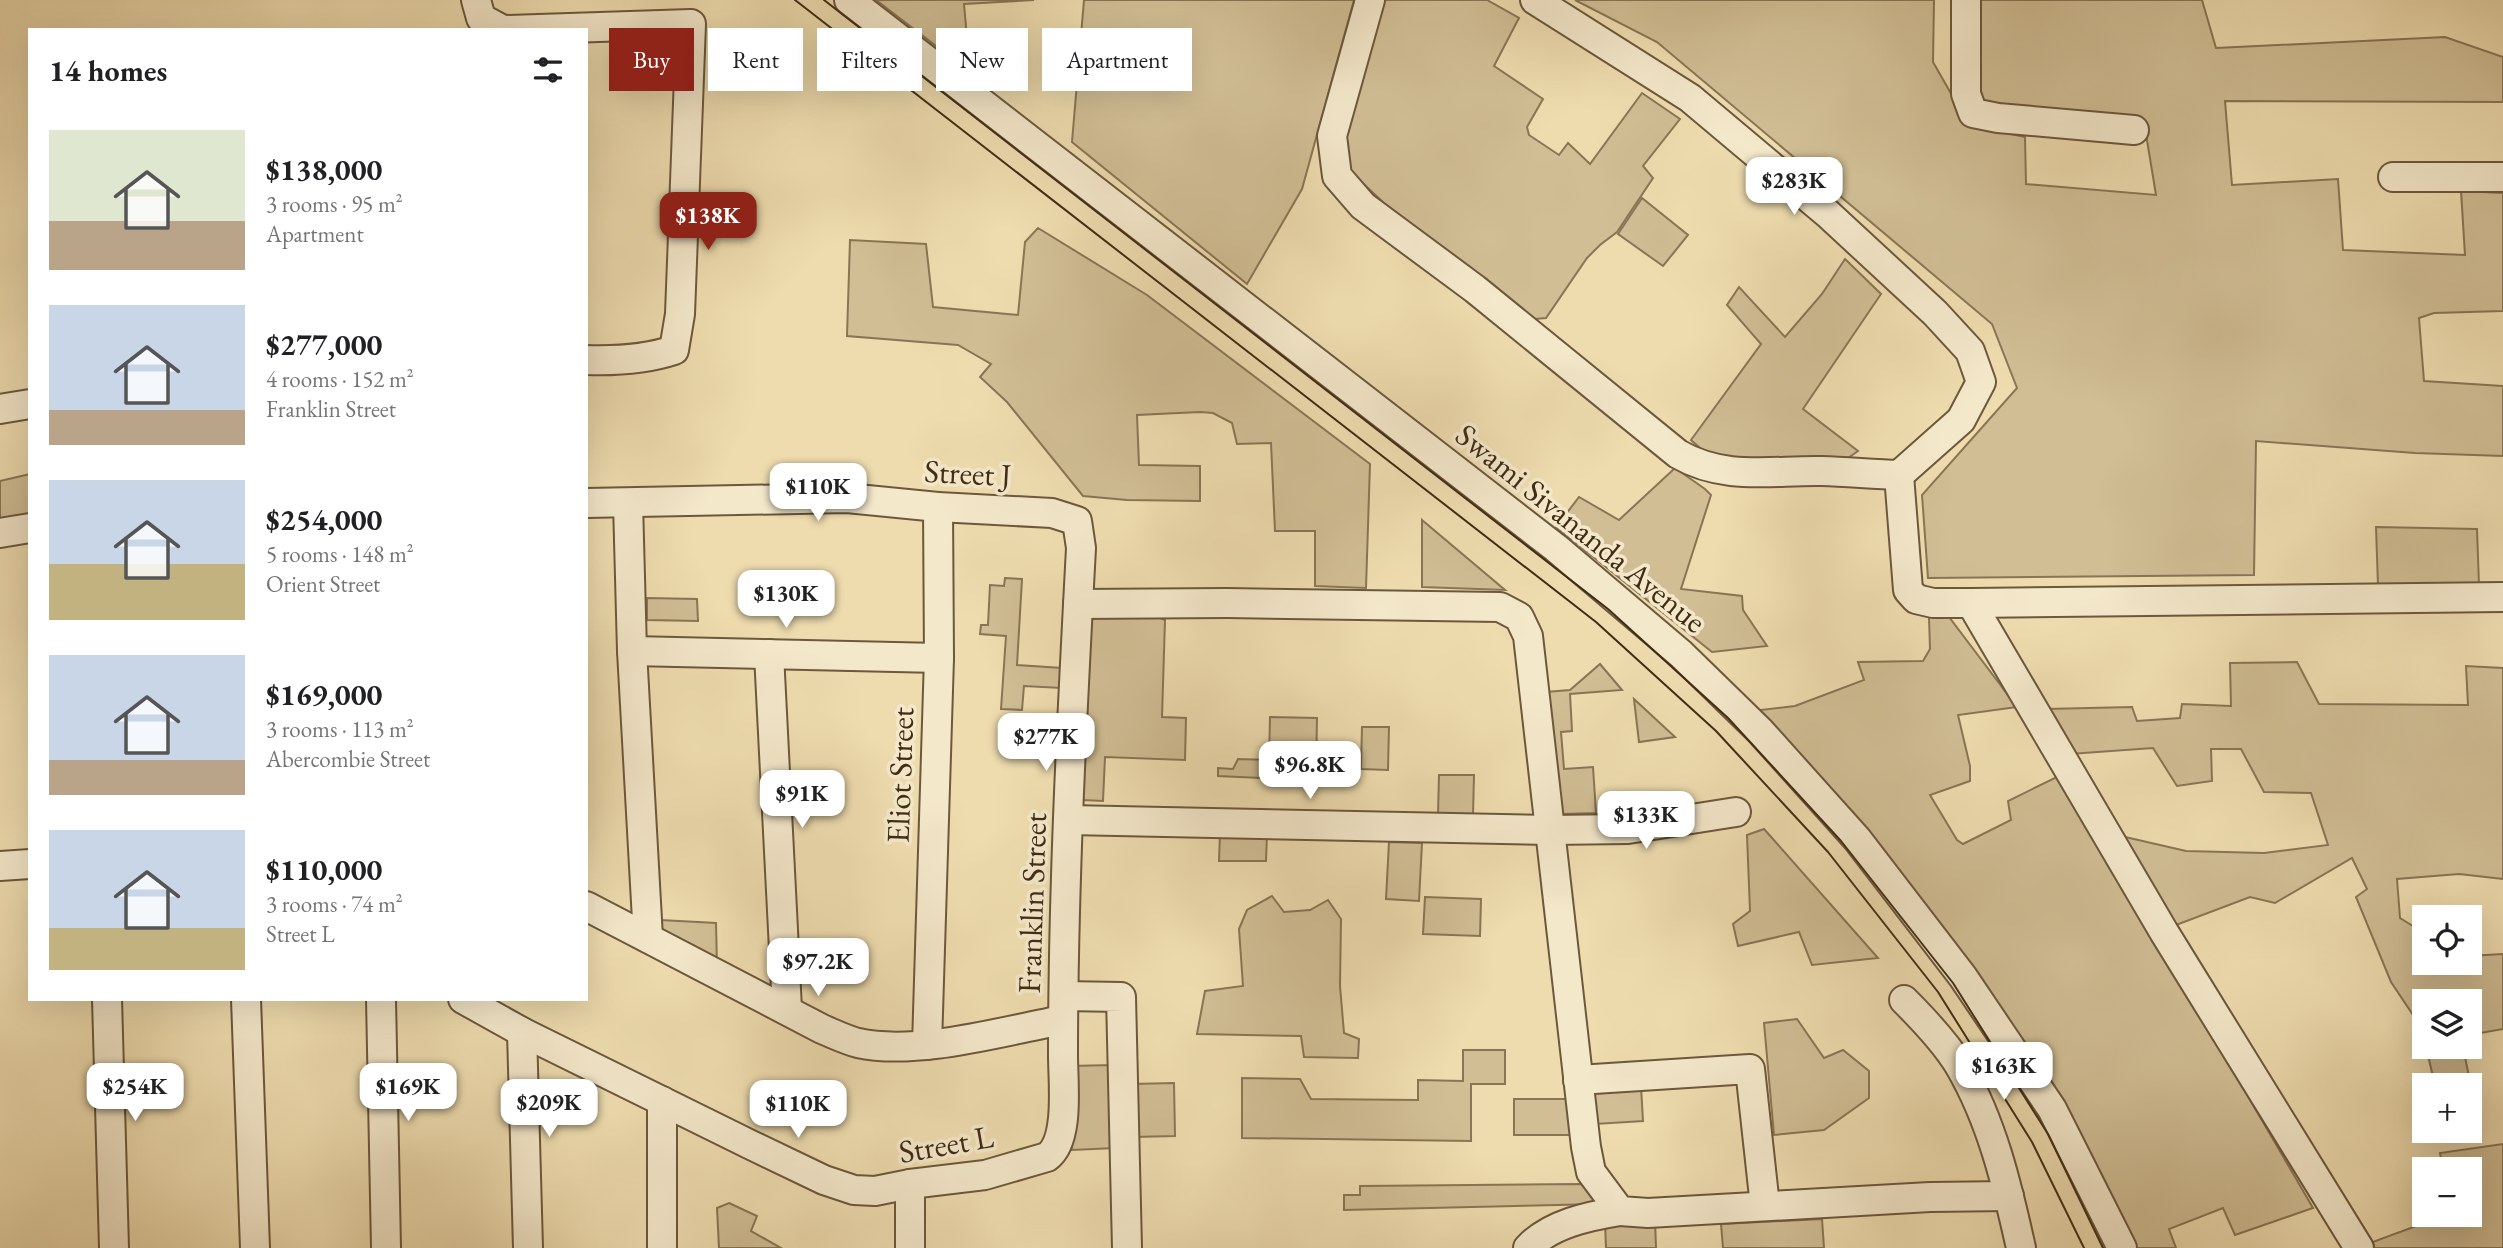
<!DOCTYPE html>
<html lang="en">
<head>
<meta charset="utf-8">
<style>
	:root { --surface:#fff; --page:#f6f6f6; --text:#202124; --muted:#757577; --accent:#8f2418 }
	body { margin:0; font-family:"EB Garamond",serif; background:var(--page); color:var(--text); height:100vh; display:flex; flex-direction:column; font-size:26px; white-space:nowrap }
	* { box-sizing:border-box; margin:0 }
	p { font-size:23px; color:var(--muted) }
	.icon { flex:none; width:38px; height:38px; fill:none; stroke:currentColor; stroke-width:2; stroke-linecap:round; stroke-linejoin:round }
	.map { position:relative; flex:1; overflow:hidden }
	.panel { position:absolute; left:28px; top:28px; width:560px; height:973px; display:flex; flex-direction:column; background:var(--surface); border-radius:0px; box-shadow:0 7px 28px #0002 }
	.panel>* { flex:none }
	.guide { position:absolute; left:609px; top:28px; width:665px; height:63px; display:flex; gap:14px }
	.tools { position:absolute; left:2412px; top:905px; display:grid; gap:14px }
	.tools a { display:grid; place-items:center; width:70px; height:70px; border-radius:0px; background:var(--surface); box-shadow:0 7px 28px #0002; font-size:35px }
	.price { position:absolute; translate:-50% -60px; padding:0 16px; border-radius:14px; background:#fff; color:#222; font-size:23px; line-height:46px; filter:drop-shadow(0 2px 4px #0008) }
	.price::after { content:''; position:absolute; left:50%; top:42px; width:21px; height:16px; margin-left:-10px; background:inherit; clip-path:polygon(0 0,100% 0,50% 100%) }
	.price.on { background:var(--accent); color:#fff }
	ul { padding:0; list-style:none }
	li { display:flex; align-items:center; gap:21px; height:175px; padding:0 21px }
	li span { display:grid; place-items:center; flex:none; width:196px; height:140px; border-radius:0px; color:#555 }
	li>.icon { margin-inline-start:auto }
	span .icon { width:84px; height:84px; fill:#fffc; stroke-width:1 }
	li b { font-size:30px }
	h2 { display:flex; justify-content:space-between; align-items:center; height:84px; padding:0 21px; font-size:30px }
	.chip { padding:0 24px; border-radius:0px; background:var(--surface); box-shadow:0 7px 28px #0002; font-size:24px; line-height:63px }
	.chip.on { background:var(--accent); color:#fff }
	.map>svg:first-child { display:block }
</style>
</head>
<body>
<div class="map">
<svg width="2503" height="1248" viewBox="0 0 2503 1248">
	<rect width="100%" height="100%" fill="#eedcaf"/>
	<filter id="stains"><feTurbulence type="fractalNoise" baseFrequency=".00286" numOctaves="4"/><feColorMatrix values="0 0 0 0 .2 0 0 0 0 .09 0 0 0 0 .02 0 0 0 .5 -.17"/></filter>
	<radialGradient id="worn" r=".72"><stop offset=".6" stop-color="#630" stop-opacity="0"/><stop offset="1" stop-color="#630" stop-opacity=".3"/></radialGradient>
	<!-- green -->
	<g fill="#d1be95" stroke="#897555" stroke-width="2">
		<polygon points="876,0 1034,0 964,4 970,72"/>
		<polygon points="1084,0 1354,0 1302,189 1247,284 1072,142"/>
		<polygon points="1378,0 1487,0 1519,18 1494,66 1543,99 1527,127 1529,135 1559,155 1568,143 1590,164 1642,93 1680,119 1643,166 1653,178 1617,232 1600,245 1587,258 1546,318 1535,319 1384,203 1341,163 1356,61"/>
		<polygon points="1575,0 1934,0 1933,62 1969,125 2025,137 2026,184 2156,195 2144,122 1979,104 1973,0 2202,0 2216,48 2445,37 2503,57 2503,102 2225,101 2232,185 2338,179 2343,250 2465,255 2461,191 2503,193 2503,311 2434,313 2419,318 2424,381 2503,386 2503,456 2415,453 2256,441 2254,575 1928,578 1922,495 2017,388 1992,324 1657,42"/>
		<polygon points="1642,198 1688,235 1663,266 1618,234"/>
		<polygon points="1038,228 1147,295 1370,464 1366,588 1315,586 1315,531 1275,531 1271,443 1237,444 1232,423 1213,413 1200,412 1137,415 1139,465 1200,466 1200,501 1127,500 1083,496 1007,402 980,377 991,364 958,345 847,336 850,240 926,244 933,307 1018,315 1025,242"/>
		<polygon points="1845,259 1881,294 1803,409 1858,451 1848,458 1763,458 1750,465 1708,455 1691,440 1761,344 1727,305 1739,287 1785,337 1822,294"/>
		<polygon points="1675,468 1705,489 1711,495 1681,589 1742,596 1743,610 1767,646 1712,652 1556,527 1579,497 1619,520"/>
		<polygon points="30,474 30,520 0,525 0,481"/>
		<polygon points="1422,520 1505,590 1422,587"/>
		<polygon points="2376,527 2477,529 2479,585 2378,585"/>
		<polygon points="1005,578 1022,579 1017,665 1062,668 1061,688 1024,686 1022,710 1001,709 1006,636 980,634 981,625 988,625 990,585 1004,586"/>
		<polygon points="647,598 697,599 698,621 647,620"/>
		<polygon points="1090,616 1160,618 1165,620 1162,717 1186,718 1185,760 1105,757 1103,801 1083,800"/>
		<polygon points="1929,617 1949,617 2017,707 1958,715 1970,766 1970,781 1930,795 1957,840 1963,844 2011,820 2008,801 2061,775 2313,1208 2235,1235 2223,1208 2169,1229 2176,1248 2131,1248 2077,1141 1752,711 1795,706 1864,680 1858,662 1923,661 1930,649"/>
		<polygon points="2297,662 2319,704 2468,705 2466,666 2503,668 2503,879 2459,874 2397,879 2400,918 2424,933 2424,962 2469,962 2469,956 2503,954 2503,1029 2469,1035 2469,1001 2424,1001 2424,1038 2421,1027 2391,982 2356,897 2367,889 2352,858 2275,903 2250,897 2176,925 2121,836 2186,851 2264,853 2328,845 2311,793 2264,792 2241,749 2211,749 2212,781 2177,786 2153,748 2070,754 2046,709 2132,707 2137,721 2180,718 2182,704 2231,706 2230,663"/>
		<polygon points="1600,664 1622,690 1570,694 1572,731 1561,732 1564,769 1593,767 1596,813 1562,814 1546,692 1570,690"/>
		<polygon points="1634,699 1675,737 1639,742"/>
		<polygon points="1270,717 1317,718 1316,773 1265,772 1261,778 1218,776 1218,768 1233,769 1238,759 1269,760"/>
		<polygon points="1362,727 1389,727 1388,770 1361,769"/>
		<polygon points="1439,775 1474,775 1473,815 1438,815"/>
		<polygon points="1764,829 1878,958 1812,965 1799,932 1738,946 1733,924 1750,911 1747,835"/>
		<polygon points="1220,833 1267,834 1266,861 1219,861"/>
		<polygon points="1389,842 1422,843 1419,901 1386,899"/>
		<polygon points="1272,896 1284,912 1310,910 1328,900 1341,919 1340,986 1344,1033 1359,1039 1358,1058 1304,1057 1301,1036 1197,1034 1205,991 1243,986 1239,929 1247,910"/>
		<polygon points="1425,897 1481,899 1480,936 1423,934"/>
		<polygon points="660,920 716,923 717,966 659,933"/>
		<polygon points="1797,1019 1824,1058 1843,1050 1869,1071 1869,1098 1824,1130 1774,1135 1764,1023"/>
		<polygon points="2426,1047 2463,1047 2481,1136 2448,1141 2446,1131 2469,1130 2469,1085 2435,1085"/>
		<polygon points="1463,1050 1505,1050 1505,1084 1471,1084 1471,1141 1242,1138 1242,1078 1300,1079 1311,1099 1418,1100 1418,1080 1463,1081"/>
		<polygon points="1113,1065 1115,1148 1072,1150 1070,1066"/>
		<polygon points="1174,1083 1175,1136 1133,1137 1132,1084"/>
		<polygon points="1641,1086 1643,1121 1595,1124 1593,1089"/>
		<polygon points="1514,1099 1572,1099 1573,1135 1514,1135"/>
		<polygon points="2503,1144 2503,1248 2373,1248 2370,1243 2446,1215 2469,1214 2469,1169 2443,1169 2440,1153"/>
		<polygon points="1581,1184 1600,1204 1344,1210 1344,1195 1360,1195 1360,1186"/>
		<polygon points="729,1203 757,1216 751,1231 781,1248 719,1248 717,1208"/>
		<polygon points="1822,1219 1824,1248 1723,1248 1721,1224"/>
		<polygon points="1655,1220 1656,1248 1606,1248 1605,1222"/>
	</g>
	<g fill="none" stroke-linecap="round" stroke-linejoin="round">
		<defs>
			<g id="minor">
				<polyline points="476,0 481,18 503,30"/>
				<polyline points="849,0 1556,548 1681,654 1760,731 1857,839 1963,977 2052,1109 2122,1248"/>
				<path d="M1370,0L1332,136L1337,176L1363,206L1475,289L1678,454C1725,481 1771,470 1822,471C1848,472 1873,474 1899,475L1961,420L1981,382L1970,351L1935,313L1828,214L1690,98L1535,0"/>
				<polyline points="1966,0 1966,94 1973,113 1998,118 2134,130"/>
				<path d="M506,30L691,24L680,314L674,350C647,359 615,361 586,360"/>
				<polyline points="2393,177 2503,177"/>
				<polyline points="0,409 30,404"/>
				<polyline points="1899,475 1908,590 1916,599 1933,603 1971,603 2503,597"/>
				<polyline points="628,503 632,651 648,938"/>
				<polyline points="0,533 30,528"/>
				<polyline points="1971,603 2164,932 2359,1248"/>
				<polyline points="1078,604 1227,603 1500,607 1519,617 1528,636 1586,1147 1591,1172 1620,1211 1648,1213 1930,1197 2009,1196"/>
				<polyline points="632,651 939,658"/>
				<polyline points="769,654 787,1009"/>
				<polyline points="1069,820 1550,830 1628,829 1736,812"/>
				<polyline points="0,866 30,864"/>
				<path d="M586,906L822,1029C834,1034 846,1040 858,1043C918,1056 1002,1031 1063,1020"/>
				<polyline points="1064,996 1121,997 1127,1248"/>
				<polyline points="107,999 114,1248"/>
				<polyline points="246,999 255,1248"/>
				<polyline points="381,999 386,1248"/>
				<path d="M463,999L522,1032L749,1144L824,1180L854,1190L875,1191L910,1184L985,1175L1047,1157C1070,1141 1063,1082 1063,1056C1063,887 1072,717 1081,548L1077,521L1052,513L938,507L847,498L586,503"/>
				<path d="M1904,1000C1923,1019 1945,1042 1959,1065C1992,1121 2007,1185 2021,1248"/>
				<polyline points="522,1032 528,1248"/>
				<polyline points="927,1045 939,658 938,507"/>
				<polyline points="1578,1080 1750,1069 1765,1206"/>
				<polyline points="662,1101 662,1248"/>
				<polyline points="910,1184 910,1248"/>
				<path d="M1528,1248C1550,1224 1589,1216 1620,1211"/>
			</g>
		</defs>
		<!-- minor casing -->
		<use href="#minor" stroke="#6c583c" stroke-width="32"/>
		<!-- minor -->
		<use href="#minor" stroke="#f4e8cb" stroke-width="28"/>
		<!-- tram -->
		<g stroke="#412c15" stroke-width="2">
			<polyline points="795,0 1596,622 1716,731 1828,852 1938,992 2032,1142 2084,1248"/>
			<polyline points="824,0 1608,609 1728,718 1841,841 1953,983 2048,1134 2103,1248"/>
		</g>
	</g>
	<g text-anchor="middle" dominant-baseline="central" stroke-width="7" stroke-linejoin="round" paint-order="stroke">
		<!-- street labels -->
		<g font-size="32" fill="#412c15" stroke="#f4e8cb">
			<text transform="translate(968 473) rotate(3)">Street J</text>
			<text transform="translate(1581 528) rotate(39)">Swami Sivananda Avenue</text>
			<text transform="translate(900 775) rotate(-88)">Eliot Street</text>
			<text transform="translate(1032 903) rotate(-88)">Franklin Street</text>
			<text transform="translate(946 1144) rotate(-10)">Street L</text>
		</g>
	</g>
	<rect width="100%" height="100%" filter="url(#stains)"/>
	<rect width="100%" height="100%" fill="url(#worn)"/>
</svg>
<div class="tools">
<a><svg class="icon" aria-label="locate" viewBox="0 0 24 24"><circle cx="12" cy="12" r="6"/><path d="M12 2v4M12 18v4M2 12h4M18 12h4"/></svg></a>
<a><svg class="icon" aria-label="layers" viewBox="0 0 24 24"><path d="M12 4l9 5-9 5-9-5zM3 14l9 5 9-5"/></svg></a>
<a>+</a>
<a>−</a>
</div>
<b class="price" style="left:1794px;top:217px">$283K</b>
<b class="price on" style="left:708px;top:252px">$138K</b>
<b class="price" style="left:818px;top:523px">$110K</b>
<b class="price" style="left:786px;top:630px">$130K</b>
<b class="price" style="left:1046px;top:773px">$277K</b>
<b class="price" style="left:1310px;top:801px">$96.8K</b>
<b class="price" style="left:802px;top:830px">$91K</b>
<b class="price" style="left:1646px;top:851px">$133K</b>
<b class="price" style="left:818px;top:998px">$97.2K</b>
<b class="price" style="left:2004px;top:1102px">$163K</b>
<b class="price" style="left:135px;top:1123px">$254K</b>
<b class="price" style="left:408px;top:1123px">$169K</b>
<b class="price" style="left:549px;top:1139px">$209K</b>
<b class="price" style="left:798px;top:1140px">$110K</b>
<div class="guide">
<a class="chip on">Buy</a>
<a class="chip">Rent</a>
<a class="chip">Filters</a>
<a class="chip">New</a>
<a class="chip">Apartment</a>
</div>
<section class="panel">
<h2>14 homes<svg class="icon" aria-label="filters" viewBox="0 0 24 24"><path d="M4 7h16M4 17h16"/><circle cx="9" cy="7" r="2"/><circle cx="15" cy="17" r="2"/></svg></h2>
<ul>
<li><span style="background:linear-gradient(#dfe7d0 65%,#b9a48a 0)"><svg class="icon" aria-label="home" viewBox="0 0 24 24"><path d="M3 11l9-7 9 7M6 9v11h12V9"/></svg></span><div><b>$138,000</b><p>3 rooms · 95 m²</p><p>Apartment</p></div></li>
<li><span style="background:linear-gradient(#c9d6e8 75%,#b9a48a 0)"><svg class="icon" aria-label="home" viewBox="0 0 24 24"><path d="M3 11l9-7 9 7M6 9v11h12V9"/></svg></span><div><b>$277,000</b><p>4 rooms · 152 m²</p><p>Franklin Street</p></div></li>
<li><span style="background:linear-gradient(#c9d6e8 60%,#c2b280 0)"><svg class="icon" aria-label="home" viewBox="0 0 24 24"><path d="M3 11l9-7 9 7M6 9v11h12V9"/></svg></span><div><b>$254,000</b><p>5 rooms · 148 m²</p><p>Orient Street</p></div></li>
<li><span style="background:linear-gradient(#c9d6e8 75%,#b9a48a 0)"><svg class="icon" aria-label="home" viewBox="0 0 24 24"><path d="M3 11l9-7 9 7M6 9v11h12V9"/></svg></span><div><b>$169,000</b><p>3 rooms · 113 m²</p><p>Abercombie Street</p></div></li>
<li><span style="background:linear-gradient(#c9d6e8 70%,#c2b280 0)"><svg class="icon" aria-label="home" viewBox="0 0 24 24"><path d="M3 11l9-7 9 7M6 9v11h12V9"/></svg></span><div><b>$110,000</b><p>3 rooms · 74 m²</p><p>Street L</p></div></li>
</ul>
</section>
</div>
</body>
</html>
